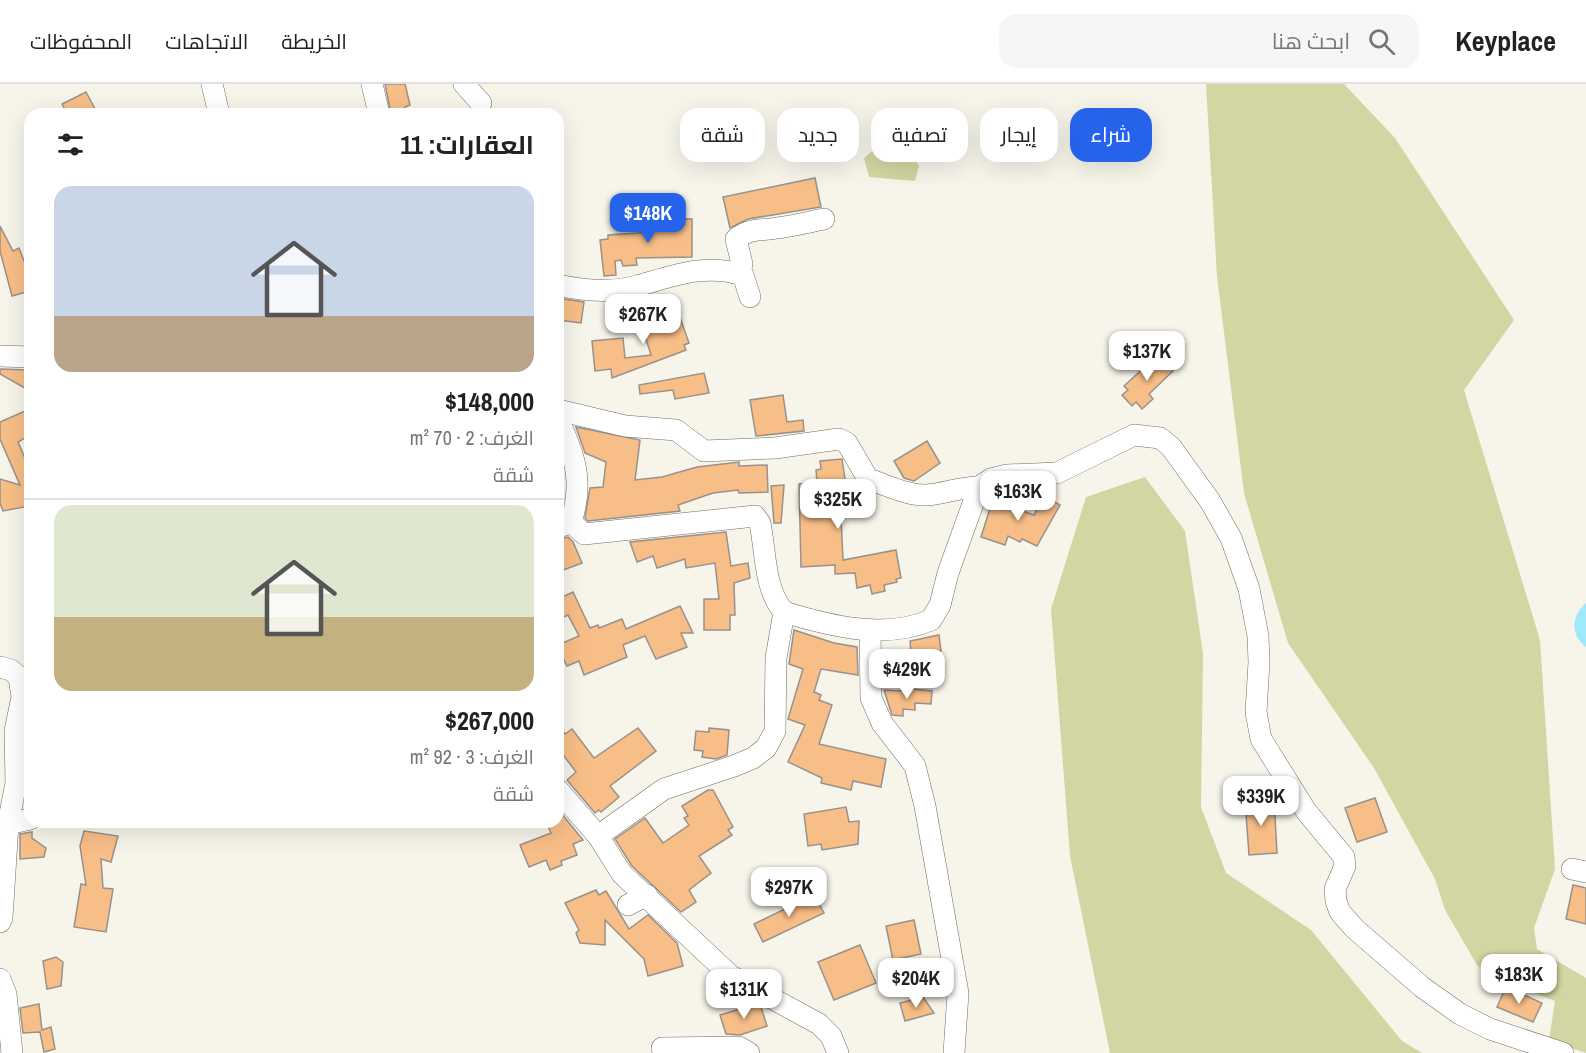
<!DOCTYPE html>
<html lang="ar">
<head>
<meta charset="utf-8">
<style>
	:root { --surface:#fff; --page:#f6f6f6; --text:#222; --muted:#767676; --line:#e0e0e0; --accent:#2563eb }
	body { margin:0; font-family:"Archivo Narrow",Cairo,sans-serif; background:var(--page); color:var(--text); direction:rtl; height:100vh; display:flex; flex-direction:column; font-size:22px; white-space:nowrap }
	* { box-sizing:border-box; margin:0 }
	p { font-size:20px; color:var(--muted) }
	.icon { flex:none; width:33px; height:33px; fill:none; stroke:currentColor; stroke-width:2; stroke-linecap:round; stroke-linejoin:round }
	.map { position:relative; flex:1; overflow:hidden; direction:ltr }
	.side { position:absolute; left:24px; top:24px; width:540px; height:720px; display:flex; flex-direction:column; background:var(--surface); border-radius:18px; box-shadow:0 6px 24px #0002; direction:rtl }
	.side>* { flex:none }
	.banner { position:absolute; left:582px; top:24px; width:570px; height:54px; direction:rtl; display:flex; gap:12px }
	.price { position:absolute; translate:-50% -51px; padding:0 14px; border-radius:12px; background:#fff; color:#222; font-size:20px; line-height:39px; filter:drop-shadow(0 2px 3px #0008) }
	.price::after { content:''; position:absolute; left:50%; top:36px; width:18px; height:14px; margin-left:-9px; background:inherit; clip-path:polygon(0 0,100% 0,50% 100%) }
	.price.active { background:var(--accent); color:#fff }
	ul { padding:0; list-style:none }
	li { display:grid; align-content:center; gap:12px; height:318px; padding:0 30px }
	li+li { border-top:2px solid var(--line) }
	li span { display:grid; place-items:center; height:186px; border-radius:18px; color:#555 }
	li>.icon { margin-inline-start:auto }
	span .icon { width:108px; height:108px; fill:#fffc; stroke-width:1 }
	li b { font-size:26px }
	h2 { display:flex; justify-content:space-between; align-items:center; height:72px; padding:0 30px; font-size:26px }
	.chip { padding:0 21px; border-radius:18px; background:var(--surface); box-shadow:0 6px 24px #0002; font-size:21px; line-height:54px }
	.chip.active { background:var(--accent); color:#fff }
	header { display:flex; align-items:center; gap:36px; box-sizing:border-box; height:84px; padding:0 30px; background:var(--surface); border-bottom:2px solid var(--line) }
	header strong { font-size:28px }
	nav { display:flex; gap:33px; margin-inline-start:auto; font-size:21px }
	.search { width:420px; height:54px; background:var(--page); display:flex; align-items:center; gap:15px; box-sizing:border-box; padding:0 21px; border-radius:18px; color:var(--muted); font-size:22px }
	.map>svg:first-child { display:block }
</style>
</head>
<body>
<header>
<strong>Keyplace</strong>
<div class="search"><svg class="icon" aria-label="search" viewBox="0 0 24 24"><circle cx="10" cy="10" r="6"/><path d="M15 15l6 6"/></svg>ابحث هنا</div>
<nav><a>الخريطة</a><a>الاتجاهات</a><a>المحفوظات</a></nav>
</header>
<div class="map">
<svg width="1586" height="969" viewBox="0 0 1586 969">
	<rect width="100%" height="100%" fill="#f7f4ea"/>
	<!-- green -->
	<g fill="#d2d6a2">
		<polygon points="1206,0 1344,0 1395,54 1514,236 1464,306 1540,556 1555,785 1534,844 1537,865 1586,894 1586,969 1549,956 1555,917 1504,897 1477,881 1445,826 1435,795 1374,684 1288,559 1244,409 1217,192"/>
		<polygon points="897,46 919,82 915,97 869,93 864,74"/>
		<polygon points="1145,393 1185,447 1203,569 1201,723 1226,789 1311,846 1402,957 1422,969 1110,969 1070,772 1051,525 1086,413"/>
	</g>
	<!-- water -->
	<path fill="#9ee9fb" d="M1586,519V563C1570,551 1571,532 1586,519Z"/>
	<!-- building -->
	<g fill="#f8be87" stroke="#99918a" stroke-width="1.5">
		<polygon points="385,0 405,0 410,21 405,23 406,27 391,30"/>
		<polygon points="86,8 95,25 84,30 67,30 62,20"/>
		<polygon points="815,94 821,123 748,135 730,144 723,113"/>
		<polygon points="652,135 692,135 692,173 636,174 637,181 623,182 621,176 615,177 616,191 604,192 600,156 608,155 608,151 653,148"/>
		<polygon points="0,142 13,167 19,164 30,192 30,207 12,212 0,167"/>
		<polygon points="558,214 584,218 581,239 558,236"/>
		<polygon points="672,224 673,227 677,225 689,259 684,261 686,266 612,294 611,285 595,287 592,257 623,254 625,274 651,271 645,252 648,251 647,247 653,245 649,232"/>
		<polygon points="1158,271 1173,287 1149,310 1153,315 1142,325 1136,318 1132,322 1122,311 1128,306 1124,302"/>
		<polygon points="0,285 30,286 30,307 0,290"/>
		<polygon points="704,289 709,309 675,315 673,306 640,310 639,301"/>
		<polygon points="783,311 787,338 803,336 804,347 756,352 750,316"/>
		<polygon points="30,325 30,351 18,358 30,386 30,425 29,422 3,427 0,419 0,395 20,401 0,355 0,338"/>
		<polygon points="576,343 640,356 635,396 662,393 697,383 739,378 739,382 767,381 768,408 739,409 738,406 713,409 678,421 680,427 588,437 585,434 590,404 603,403 606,378 585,369"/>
		<polygon points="927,357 940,379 914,397 904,394 894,377"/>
		<polygon points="842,375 846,401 854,400 857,428 841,433 843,476 896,466 901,494 896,495 897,498 884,501 885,507 872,510 870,501 857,504 855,489 835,490 835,481 801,483 799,400 817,398 816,386 821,385 820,377"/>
		<polygon points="784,401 781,439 774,439 771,402"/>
		<polygon points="994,412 1006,416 1005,421 1034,431 1044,412 1060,421 1037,462 1022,455 1020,458 1008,452 1005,461 981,453"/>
		<polygon points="726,448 731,482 748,479 750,494 734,499 735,531 730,531 730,546 704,546 704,515 719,515 715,479 686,484 685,475 657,484 653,472 637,478 630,458"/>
		<polygon points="568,453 573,458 582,479 558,488 558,456"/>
		<polygon points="573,508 590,544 598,541 599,544 622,535 626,545 680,522 693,549 681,549 687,563 656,575 645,552 623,561 627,573 584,591 579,577 567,582 562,572 558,573 558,561 579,552 568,531 564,533 558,520 558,515"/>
		<polygon points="794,546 834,559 857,563 858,591 821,585 814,608 821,611 819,616 832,621 819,660 886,675 881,703 853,697 851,706 821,699 822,694 788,678 805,641 788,635 803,585 789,580"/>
		<polygon points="939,551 941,567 928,569 929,579 912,581 910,557"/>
		<polygon points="902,604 932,607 931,620 915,619 915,626 903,625 903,632 892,631 884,606 902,607"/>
		<polygon points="558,639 565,650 572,645 594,674 638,644 656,667 610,702 619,713 601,728 599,726 595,729 567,696 576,688 558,664"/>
		<polygon points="709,644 729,646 727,671 716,675 702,673 703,667 694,666 696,647 709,648"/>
		<polygon points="708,706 713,706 733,743 728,746 732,751 699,772 711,789 689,806 696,818 681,828 632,782 615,755 645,734 663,759 689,741 684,734 688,732 682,722"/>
		<polygon points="1375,714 1387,748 1357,758 1345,724"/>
		<polygon points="1274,715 1277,769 1249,771 1245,716"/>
		<polygon points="846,723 849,738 859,737 858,760 822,766 821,760 808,762 804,730"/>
		<polygon points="561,729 583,756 573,760 577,771 561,777 562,781 550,786 546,776 529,783 520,761 551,749 546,738 558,738 558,731"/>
		<polygon points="84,747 118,752 111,778 101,775 103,804 113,805 106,848 74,843 81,800 86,801 80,762"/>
		<polygon points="32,748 32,754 46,764 44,773 20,775 20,750"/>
		<polygon points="1573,801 1586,804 1586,840 1566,835"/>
		<polygon points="596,806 599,811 606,807 629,845 648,831 677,859 683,882 648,892 644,875 605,836 605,861 580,859 576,849 579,846 565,819"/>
		<polygon points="814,811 824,829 763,858 754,840"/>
		<polygon points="914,836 921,870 893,876 886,842"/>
		<polygon points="860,861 876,899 834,916 818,878"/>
		<polygon points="56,873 63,878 61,902 47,905 43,877"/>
		<polygon points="1506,903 1542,919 1533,938 1497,923"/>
		<polygon points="923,913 934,929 905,937 900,919"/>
		<polygon points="39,920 42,946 51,943 55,965 44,968 40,948 23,949 20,924"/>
		<polygon points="756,920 761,923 767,942 740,951 726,950 720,931"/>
	</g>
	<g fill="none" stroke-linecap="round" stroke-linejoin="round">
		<defs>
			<g id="minor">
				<polyline points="212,0 219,30"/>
				<polyline points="372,0 379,30"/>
				<polyline points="464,0 481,19"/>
				<path d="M735,189L742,180L736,155C749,144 760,147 777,144C793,142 809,138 824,135"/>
				<path d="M558,201C584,207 611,209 637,202C673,192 705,179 743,191L750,213"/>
				<polyline points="0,272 30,273"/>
				<path d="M558,326L625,342L676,346L704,367L775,364L839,355L847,359L868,395C887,401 908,412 927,411C944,410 959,403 979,403"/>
				<path d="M558,335C575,372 584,398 571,438L559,443"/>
				<path d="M571,438L584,450L755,432L760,439C766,469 764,505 784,528C830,542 885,556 931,536L940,521L948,489L979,403L991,395L1007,391L1057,389L1134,351L1160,354L1171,363L1210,417L1231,454L1249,505L1258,552L1259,578L1256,628L1261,655L1306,727L1344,773L1345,782L1335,805L1336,817L1340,828L1354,844L1422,903L1460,930L1490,945L1563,969"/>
				<polyline points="870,546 871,614 882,639 915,682 925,722 958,909 954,969"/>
				<polyline points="0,583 11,586 19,593 22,613 15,647 16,699 8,740 2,834 0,838"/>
				<polyline points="558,706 598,752 622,790 731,892 819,940 831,952 838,969"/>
				<polyline points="8,740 30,735"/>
				<polyline points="598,752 664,705 734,682 753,674 766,664 775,647 776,574 784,528"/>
				<polyline points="1572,785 1586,788"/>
				<polyline points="628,821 647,811"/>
				<polyline points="0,895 6,910 12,969"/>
				<polyline points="662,964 739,963 749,969"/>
			</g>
		</defs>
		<!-- minor casing -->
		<use href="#minor" stroke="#6f6d64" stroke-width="22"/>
		<!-- minor -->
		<use href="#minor" stroke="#fff" stroke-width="21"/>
	</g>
</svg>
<b class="price active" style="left:648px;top:160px">$148K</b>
<b class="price" style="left:643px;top:261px">$267K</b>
<b class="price" style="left:1147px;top:298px">$137K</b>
<b class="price" style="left:1018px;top:438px">$163K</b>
<b class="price" style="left:838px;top:446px">$325K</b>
<b class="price" style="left:907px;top:616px">$429K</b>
<b class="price" style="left:1261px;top:743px">$339K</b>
<b class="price" style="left:789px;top:834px">$297K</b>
<b class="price" style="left:1519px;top:921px">$183K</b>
<b class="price" style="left:916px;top:925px">$204K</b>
<b class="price" style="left:744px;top:936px">$131K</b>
<div class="banner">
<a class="chip active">شراء</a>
<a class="chip">إيجار</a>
<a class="chip">تصفية</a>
<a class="chip">جديد</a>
<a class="chip">شقة</a>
</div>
<section class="side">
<h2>العقارات: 11<svg class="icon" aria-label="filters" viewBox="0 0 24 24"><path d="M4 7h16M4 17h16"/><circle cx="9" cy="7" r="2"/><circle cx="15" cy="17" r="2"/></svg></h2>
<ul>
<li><span style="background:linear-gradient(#c9d6e8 70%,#b9a48a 0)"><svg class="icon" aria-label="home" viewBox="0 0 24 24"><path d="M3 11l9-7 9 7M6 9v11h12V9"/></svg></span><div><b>$148,000</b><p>الغرف: 2 · 70 m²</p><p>شقة</p></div></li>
<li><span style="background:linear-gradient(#dfe7d0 60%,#c2b280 0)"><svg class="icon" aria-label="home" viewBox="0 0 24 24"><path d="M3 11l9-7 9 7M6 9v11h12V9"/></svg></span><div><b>$267,000</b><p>الغرف: 3 · 92 m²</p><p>شقة</p></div></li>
</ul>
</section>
</div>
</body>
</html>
